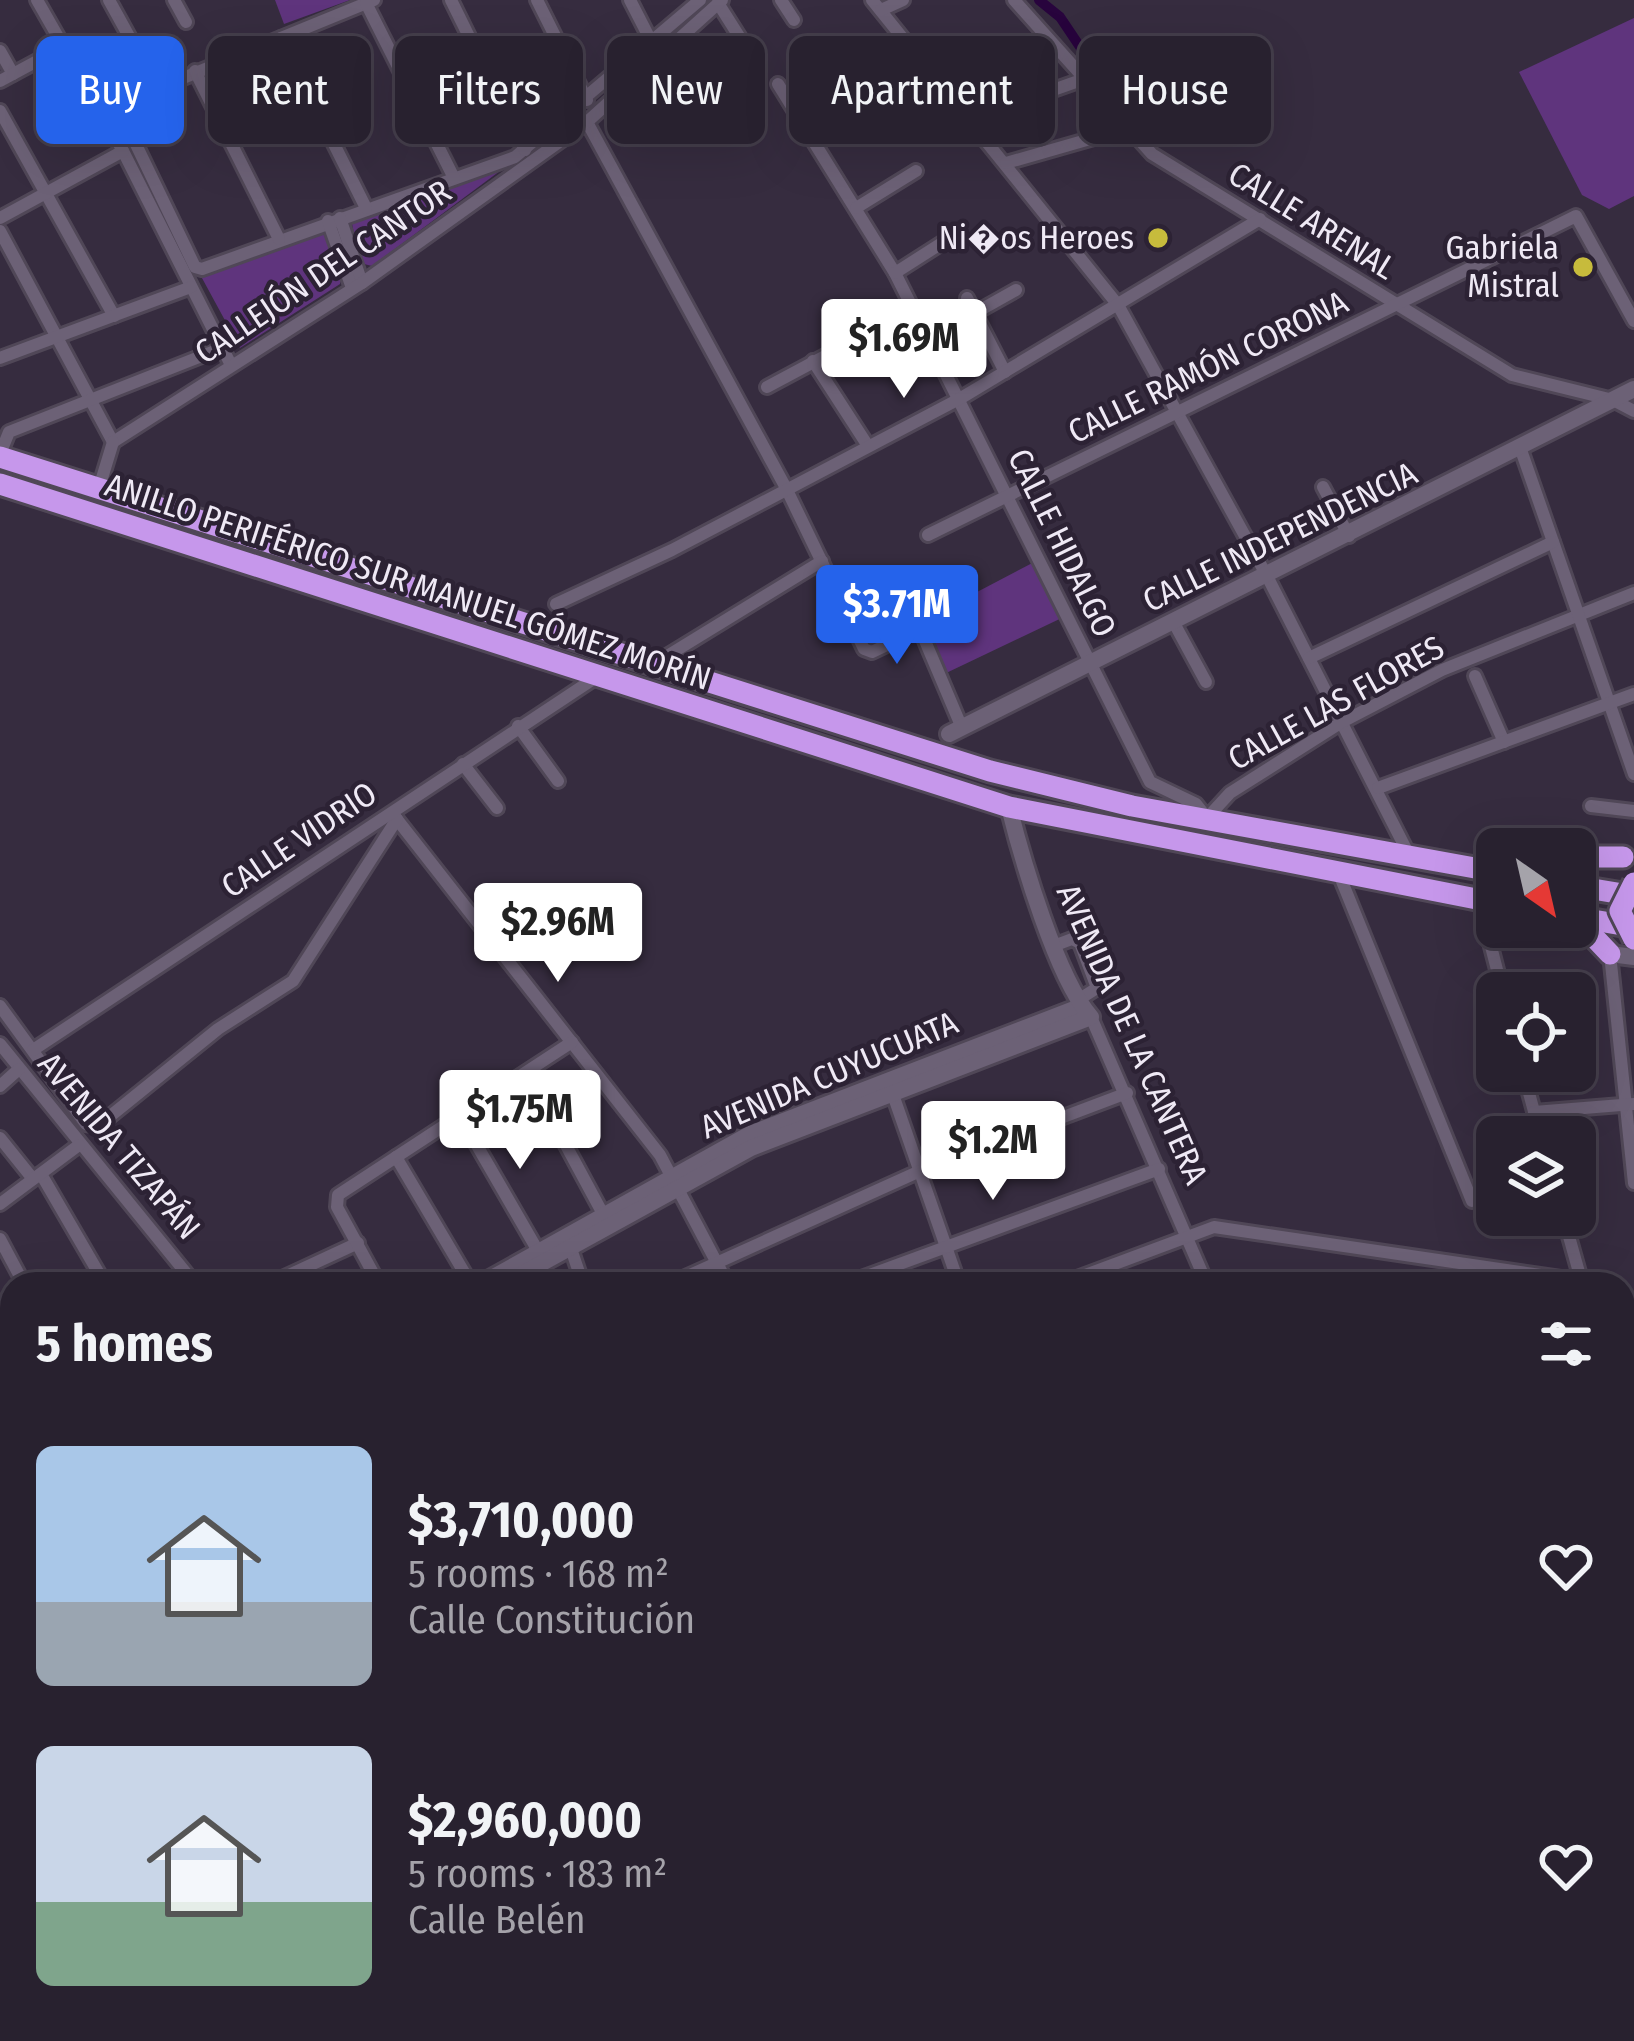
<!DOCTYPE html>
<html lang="en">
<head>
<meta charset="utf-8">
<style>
	:root { --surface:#28212f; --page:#342e3b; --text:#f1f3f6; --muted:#a5a3aa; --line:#443e4b; --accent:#2563eb }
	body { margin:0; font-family:"Fira Sans Condensed",sans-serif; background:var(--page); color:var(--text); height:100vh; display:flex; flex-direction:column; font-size:45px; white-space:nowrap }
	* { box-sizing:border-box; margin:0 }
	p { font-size:39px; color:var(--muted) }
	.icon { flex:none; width:66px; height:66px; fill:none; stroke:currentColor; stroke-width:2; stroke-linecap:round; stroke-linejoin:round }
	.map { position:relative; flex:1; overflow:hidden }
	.details { position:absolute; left:0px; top:1272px; width:1635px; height:771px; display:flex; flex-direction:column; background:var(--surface); border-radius:36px 36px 0 0; box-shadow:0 12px 48px #0002,0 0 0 3px var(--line) }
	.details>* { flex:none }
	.top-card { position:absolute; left:36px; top:36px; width:1563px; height:108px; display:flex; gap:24px }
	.needle { width:78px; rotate:146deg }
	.buttons { position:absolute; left:1476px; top:828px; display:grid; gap:24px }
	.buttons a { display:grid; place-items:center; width:120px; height:120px; border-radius:18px; background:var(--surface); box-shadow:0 12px 48px #0002,0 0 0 3px var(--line); font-size:60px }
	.price { position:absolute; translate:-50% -102px; padding:0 27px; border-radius:12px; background:#fff; color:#222; font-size:39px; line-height:78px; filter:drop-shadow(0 3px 6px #0008) }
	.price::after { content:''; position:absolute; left:50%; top:72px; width:36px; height:27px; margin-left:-18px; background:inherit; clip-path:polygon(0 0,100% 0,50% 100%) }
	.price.current { background:var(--accent); color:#fff }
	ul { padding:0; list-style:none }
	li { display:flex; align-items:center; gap:36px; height:300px; padding:0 36px }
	li span { display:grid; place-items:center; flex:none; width:336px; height:240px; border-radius:18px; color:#555 }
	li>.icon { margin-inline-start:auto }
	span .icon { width:144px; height:144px; fill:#fffc; stroke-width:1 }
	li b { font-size:51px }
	h2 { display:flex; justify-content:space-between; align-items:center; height:144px; padding:0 36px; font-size:51px }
	.tag { padding:0 42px; border-radius:18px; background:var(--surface); box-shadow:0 12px 48px #0002,0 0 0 3px var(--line); font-size:42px; line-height:108px }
	.tag.current { background:var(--accent); color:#fff }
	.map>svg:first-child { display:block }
</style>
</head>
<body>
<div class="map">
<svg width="1634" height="2041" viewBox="0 0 1634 2041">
	<rect width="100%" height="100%" fill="#362c3f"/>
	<!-- green -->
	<g fill="#5f347d">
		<polygon points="275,0 350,0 284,24"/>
		<polygon points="1634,18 1634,196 1609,209 1582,195 1519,72"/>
		<polygon points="512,162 372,266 360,263 350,214"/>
		<path d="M317,226C336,246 346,254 340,284L240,348L196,267Z"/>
		<polygon points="1040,559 1068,615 942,675 901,589 934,570 946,600 958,602"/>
		<polygon points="366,2031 437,2031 440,2041 347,2041"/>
		<polygon points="925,2031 1273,2031 1275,2041 928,2041"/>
	</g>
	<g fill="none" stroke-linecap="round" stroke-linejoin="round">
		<!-- canal -->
		<polyline stroke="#28043d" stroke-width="10" points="1039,0 1060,17 1113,96"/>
		<defs>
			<g id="street">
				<polyline points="37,0 123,151 231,365"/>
				<polyline points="109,0 136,49"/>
				<polyline points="174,0 186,22"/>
				<polyline points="374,0 117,105 195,267 202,269 515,157 700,0"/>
				<polyline points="451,0 525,150"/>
				<polyline points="537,0 587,100"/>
				<polyline points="630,0 651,41"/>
				<polyline points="781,0 794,20"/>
				<polyline points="872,0 1118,305 1267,576 1409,855"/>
				<polyline points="1014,0 1152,154 1512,375 1613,400 1634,411"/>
				<polyline points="366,3 454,178"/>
				<polyline points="718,3 742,41"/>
				<polyline points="881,10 903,0"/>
				<polyline points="281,38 366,208"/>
				<polyline points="0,51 13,74"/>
				<polyline points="195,71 279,239"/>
				<polyline points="0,81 65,46"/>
				<polyline points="778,84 895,273 1150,782 1196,804 1207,818 1230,793 1342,722 1442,670 1634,593"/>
				<polyline points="0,111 114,316"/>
				<polyline points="971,119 1087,78"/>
				<polyline points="587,122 786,488 864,649 872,652 920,629 962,728"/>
				<polyline points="1006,163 1111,133"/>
				<polyline points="856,208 916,171"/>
				<polyline points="0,218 123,151"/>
				<polyline points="340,218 362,283"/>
				<polyline points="328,221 352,288"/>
				<polyline points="0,231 113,442"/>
				<polyline points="895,273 956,234"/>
				<polyline points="967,298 1005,372"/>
				<polyline points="975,313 1016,290"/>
				<polyline points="0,358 191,287"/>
				<polyline points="813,361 868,446"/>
				<polyline points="767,387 840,348"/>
				<polyline points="113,442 362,283 587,122 722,0"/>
				<polyline points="1521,450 1634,774"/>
				<polyline points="0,454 9,432 222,348"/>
				<polyline points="1323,487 1349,536"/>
				<polyline points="99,488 113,442"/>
				<polyline points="928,535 1576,216 1634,321"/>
				<polyline points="556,604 672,550 961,398 1260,219"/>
				<polyline points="1174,623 1206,682"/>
				<polyline points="1309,658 1553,542"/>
				<polyline points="654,664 822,561"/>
				<polyline points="1475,676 1504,742"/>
				<polyline points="518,726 558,781"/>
				<polyline points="463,764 497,808"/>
				<polyline points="1378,788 1634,694"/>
				<polyline points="1591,806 1634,811"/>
				<polyline points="392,813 660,1155 728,1284"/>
				<polyline points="1339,874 1472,1201"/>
				<polyline points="1487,931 1503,993"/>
				<polyline points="1056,945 1072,939 1080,943 1097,988 1078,1000"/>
				<polyline points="1610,954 1634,1183"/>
				<polyline points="0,1006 86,1124 98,1126 218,1029 293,981 397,819"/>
				<polyline points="1091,1017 1207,1284"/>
				<polyline points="0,1044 195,1284"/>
				<polyline points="33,1050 595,678"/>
				<polyline points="1523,1071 1541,1137"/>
				<polyline points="527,1073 603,1214"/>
				<polyline points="0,1086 19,1069"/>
				<polyline points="890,1086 959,1284"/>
				<polyline points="1534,1112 1634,1104"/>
				<polyline points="460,1116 538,1251"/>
				<polyline points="0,1138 33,1179"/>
				<polyline points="396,1157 471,1284"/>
				<polyline points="41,1174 105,1284"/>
				<polyline points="0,1204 79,1145"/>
				<polyline points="1563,1215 1582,1283"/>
				<polyline points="0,1239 24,1284"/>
				<polyline points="568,1240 583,1284"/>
				<polyline points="276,1281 358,1243"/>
				<polyline points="379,1284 337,1207 338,1195 572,1042"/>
				<polyline points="670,1284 920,1171 1127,1093"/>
				<polyline points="845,1284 1159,1169"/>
				<polyline points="1061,1284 1214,1227 1582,1281"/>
				<polyline points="0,1399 12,1422"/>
				<polyline points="1623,1433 1634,1474"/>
				<polyline points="1623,1531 1634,1527"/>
				<polyline points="1623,1610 1634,1606"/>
				<polyline points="0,1652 12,1665"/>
				<polyline points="1623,1705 1634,1701"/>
				<polyline points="0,1724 12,1708"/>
				<polyline points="0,1753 12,1764"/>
				<polyline points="1623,1786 1634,1782"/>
				<polyline points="0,1868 12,1879"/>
				<polyline points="1623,1944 1630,2003"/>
				<polyline points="0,1954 12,1966"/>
				<polyline points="0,1997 12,1984"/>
				<polyline points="1623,2020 1634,2019"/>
				<polyline points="83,2031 94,2041"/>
				<polyline points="182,2031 193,2041"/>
				<polyline points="535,2031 538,2041"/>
				<polyline points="617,2031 620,2041"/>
				<polyline points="696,2031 699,2041"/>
				<polyline points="788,2031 790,2041"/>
				<polyline points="874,2031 876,2041"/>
				<polyline points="1306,2031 1307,2041"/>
				<polyline points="1365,2031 1366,2041"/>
				<polyline points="1602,2031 1603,2041"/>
				<polyline points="42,2041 51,2031"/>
				<polyline points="269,2041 280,2031"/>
				<polyline points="1432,2041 1471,2031"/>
				<polyline points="1503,2041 1552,2031"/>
			</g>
			<g id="secondary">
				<polyline points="949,734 1634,389"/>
				<polyline points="1610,954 1634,957"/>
				<polyline points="481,1284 750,1134 1082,1006"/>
				<path d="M504,1284L751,1148L1091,1017C1057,979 1022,859 1009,807"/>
				<polyline points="0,1565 12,1557"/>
			</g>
			<g id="highway">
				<polyline points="0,457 990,771 1132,806 1497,872"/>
				<polyline points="0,484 1009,807 1497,903"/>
				<polyline points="1575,857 1623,857"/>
				<polyline points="1575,886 1634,896"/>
				<polyline points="1575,917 1634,927"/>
				<polyline points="1575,917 1610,954"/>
			</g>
		</defs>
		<!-- street casing -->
		<use href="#street" stroke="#504757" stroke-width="18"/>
		<!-- secondary casing -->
		<use href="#secondary" stroke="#504757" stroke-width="22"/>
		<!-- highway casing -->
		<use href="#highway" stroke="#504757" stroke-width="27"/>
		<!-- street -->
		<use href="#street" stroke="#6c6176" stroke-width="12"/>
		<!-- secondary -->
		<use href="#secondary" stroke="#6c6176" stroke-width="16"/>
		<!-- highway -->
		<use href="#highway" stroke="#c697eb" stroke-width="21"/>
		<defs>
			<polyline id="highway-bridge" points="1634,883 1620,911 1634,939"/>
		</defs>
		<!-- highway-bridge casing -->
		<use href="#highway-bridge" stroke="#504757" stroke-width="27" stroke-linecap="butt"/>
		<!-- highway-bridge -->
		<use href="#highway-bridge" stroke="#c697eb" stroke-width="21"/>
	</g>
	<!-- markers -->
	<g fill="#c7bb3c" stroke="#2c2234" stroke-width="4.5">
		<circle cx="1158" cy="238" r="12"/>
		<circle cx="1583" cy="267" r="12"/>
	</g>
	<g text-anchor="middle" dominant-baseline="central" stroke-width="9" stroke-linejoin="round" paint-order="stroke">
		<!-- street labels -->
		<g font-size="33" fill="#efe9f5" stroke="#2c2234">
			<text transform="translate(1312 221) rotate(32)">CALLE ARENAL</text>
			<text transform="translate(323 272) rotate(-34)">CALLEJÓN DEL CANTOR</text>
			<text transform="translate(1208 367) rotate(-26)">CALLE RAMÓN CORONA</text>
			<text transform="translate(1280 537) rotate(-26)">CALLE INDEPENDENCIA</text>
			<text transform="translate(1062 543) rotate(64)">CALLE HIDALGO</text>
			<text transform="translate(408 582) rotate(18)">ANILLO PERIFÉRICO SUR MANUEL GÓMEZ MORÍN</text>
			<text transform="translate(1336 703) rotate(-29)">CALLE LAS FLORES</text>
			<text transform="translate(299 840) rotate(-34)">CALLE VIDRIO</text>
			<text transform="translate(1132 1034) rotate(66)">AVENIDA DE LA CANTERA</text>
			<text transform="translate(829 1075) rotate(-23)">AVENIDA CUYUCUATA</text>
			<text transform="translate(119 1146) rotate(50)">AVENIDA TIZAPÁN</text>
		</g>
		<!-- poi labels -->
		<g font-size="33" fill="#efe9f5" stroke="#2c2234" text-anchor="end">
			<text x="1134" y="238">Ni�os Heroes</text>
			<text x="1559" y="248">Gabriela<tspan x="1559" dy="38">Mistral</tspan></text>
		</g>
	</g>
</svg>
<div class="buttons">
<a><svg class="needle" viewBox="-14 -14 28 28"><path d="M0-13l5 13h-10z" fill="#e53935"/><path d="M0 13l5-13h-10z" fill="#a5a3aa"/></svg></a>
<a><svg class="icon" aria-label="locate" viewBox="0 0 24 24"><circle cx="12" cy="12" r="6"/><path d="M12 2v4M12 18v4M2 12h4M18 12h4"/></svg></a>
<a><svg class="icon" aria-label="layers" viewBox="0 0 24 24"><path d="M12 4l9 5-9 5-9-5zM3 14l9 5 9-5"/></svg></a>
</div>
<b class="price" style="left:904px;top:401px">$1.69M</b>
<b class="price current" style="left:897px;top:667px">$3.71M</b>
<b class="price" style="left:558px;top:985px">$2.96M</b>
<b class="price" style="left:520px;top:1172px">$1.75M</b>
<b class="price" style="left:993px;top:1203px">$1.2M</b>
<div class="top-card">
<a class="tag current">Buy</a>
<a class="tag">Rent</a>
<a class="tag">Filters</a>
<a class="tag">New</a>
<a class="tag">Apartment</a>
<a class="tag">House</a>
</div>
<section class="details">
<h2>5 homes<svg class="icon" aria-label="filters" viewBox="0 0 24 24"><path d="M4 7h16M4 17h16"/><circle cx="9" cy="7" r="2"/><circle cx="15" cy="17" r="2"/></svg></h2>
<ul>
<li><span style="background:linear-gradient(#a9c7e8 65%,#9aa5b1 0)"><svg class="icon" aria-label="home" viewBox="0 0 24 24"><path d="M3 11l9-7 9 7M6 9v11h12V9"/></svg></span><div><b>$3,710,000</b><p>5 rooms · 168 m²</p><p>Calle Constitución</p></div><svg class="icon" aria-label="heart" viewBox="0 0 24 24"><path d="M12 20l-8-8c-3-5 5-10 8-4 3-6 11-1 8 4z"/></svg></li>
<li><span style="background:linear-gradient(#c9d6e8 65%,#7fa58c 0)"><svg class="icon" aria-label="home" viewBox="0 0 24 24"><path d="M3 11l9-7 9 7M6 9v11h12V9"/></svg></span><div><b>$2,960,000</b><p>5 rooms · 183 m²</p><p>Calle Belén</p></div><svg class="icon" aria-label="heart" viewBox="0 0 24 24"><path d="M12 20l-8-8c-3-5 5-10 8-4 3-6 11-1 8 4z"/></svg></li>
</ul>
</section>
</div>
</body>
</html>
